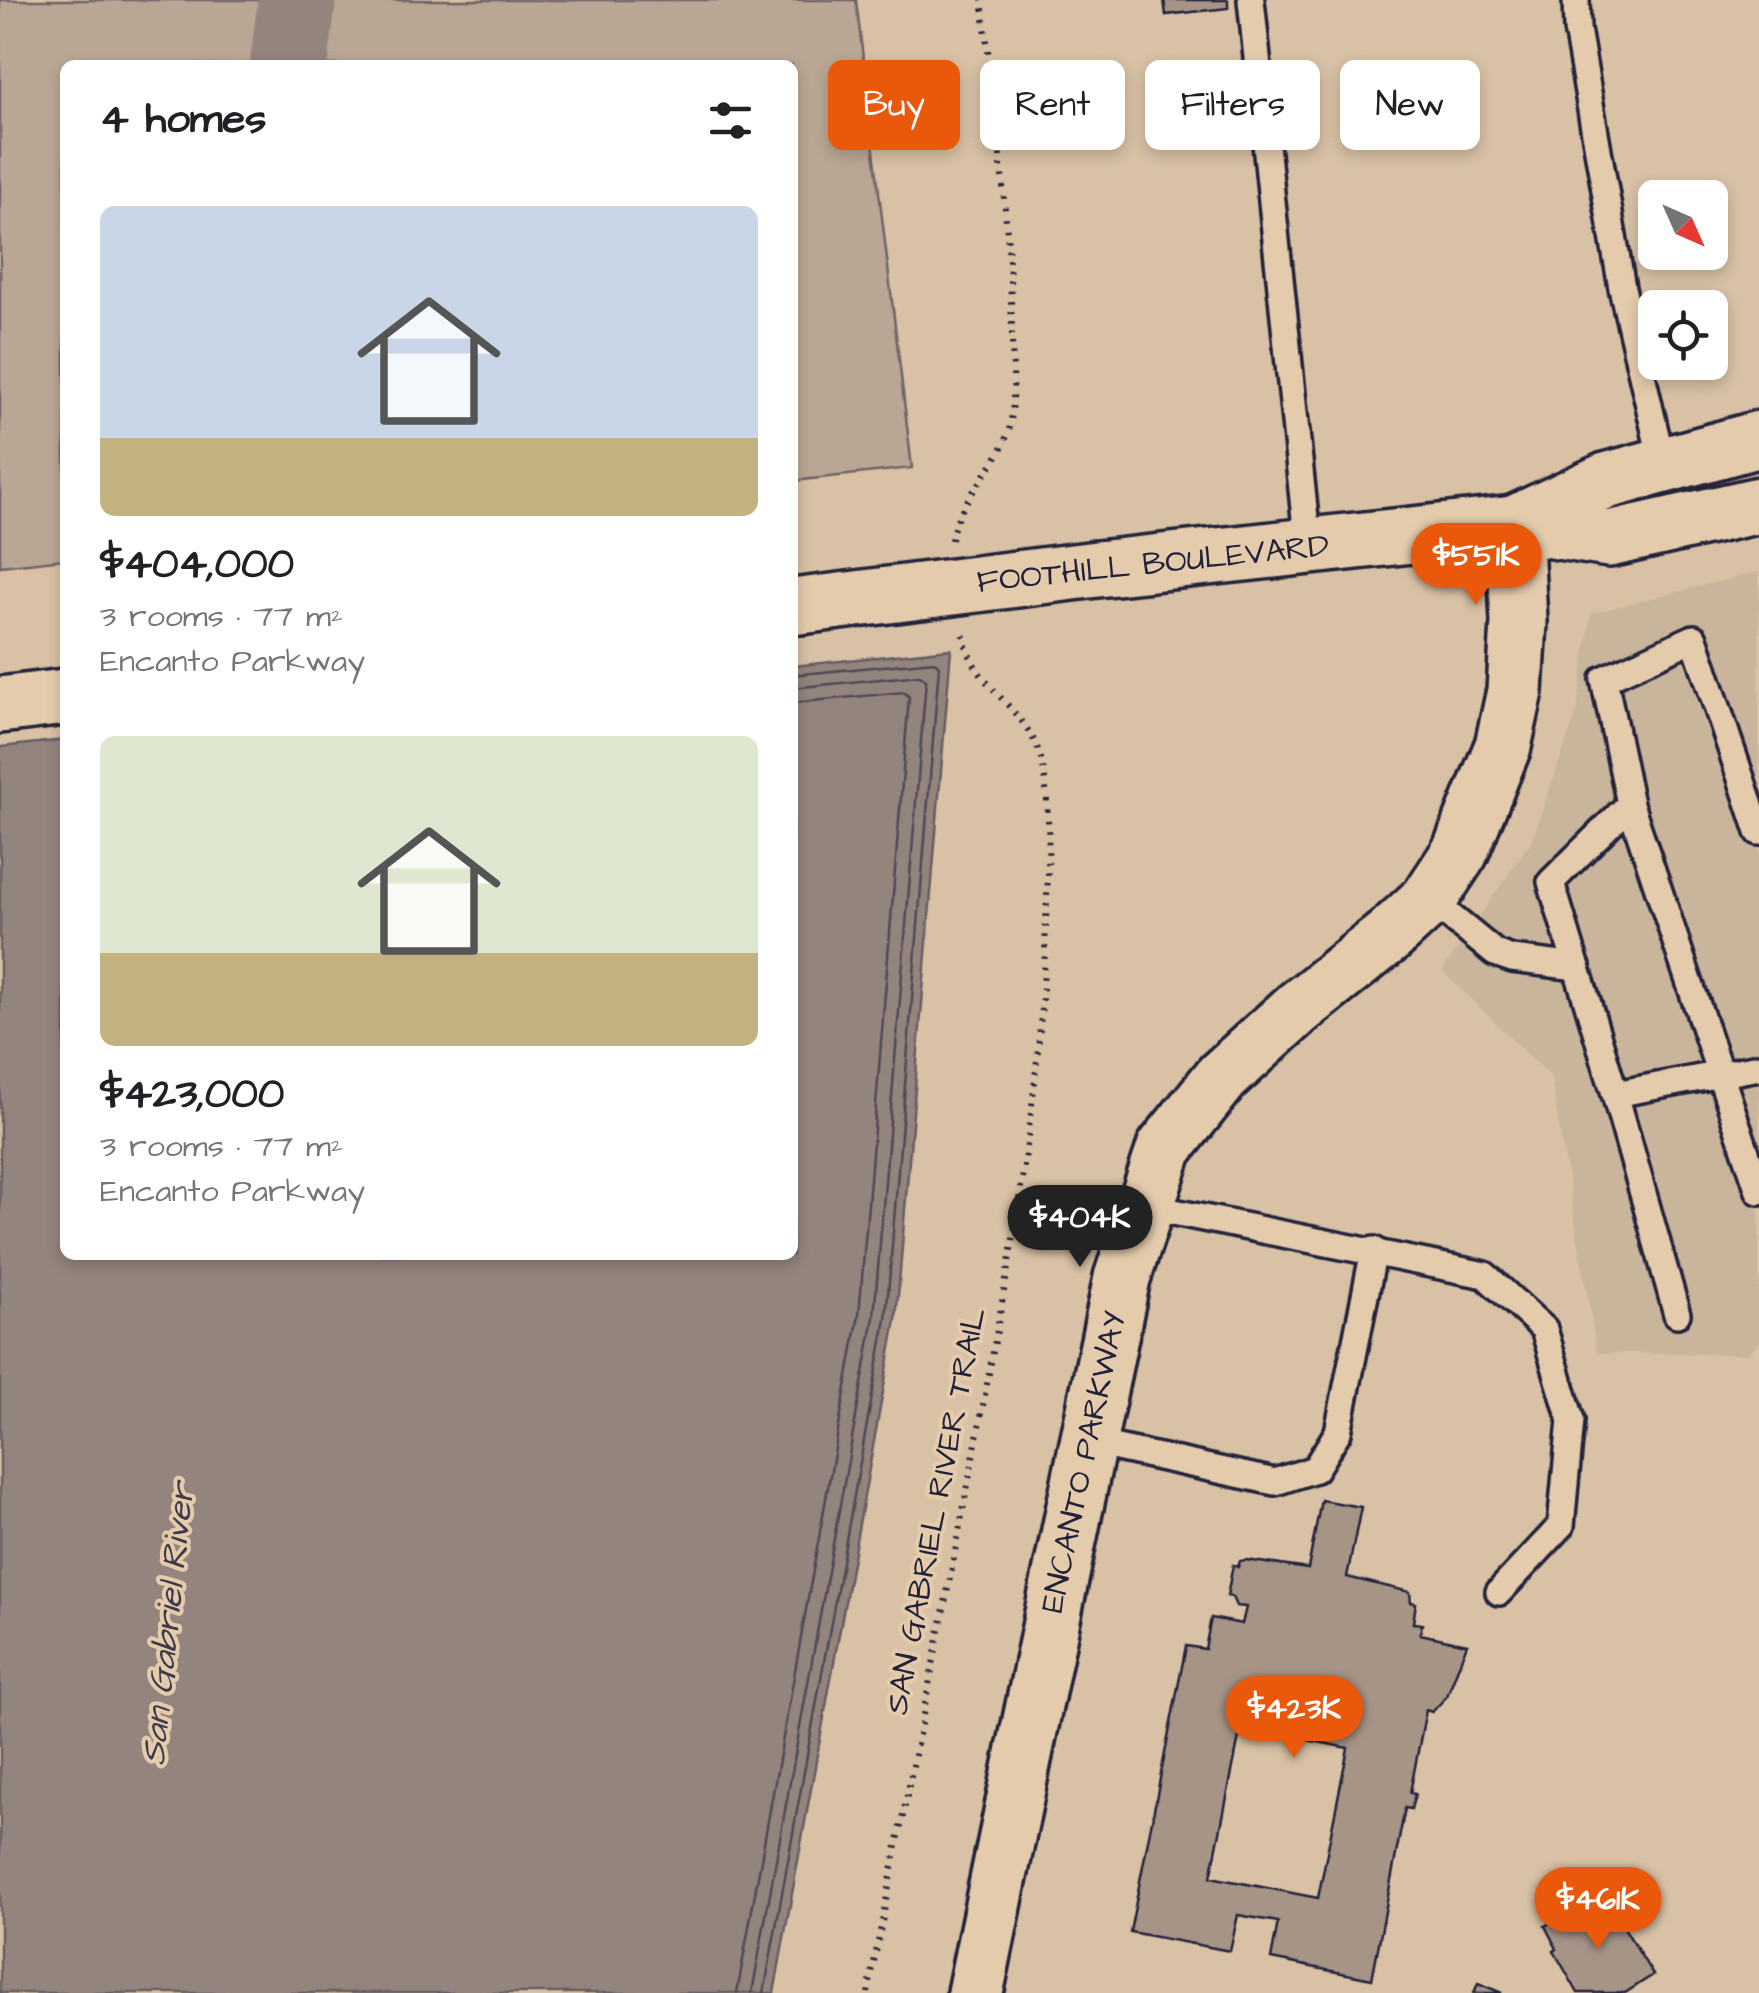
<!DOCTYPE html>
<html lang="en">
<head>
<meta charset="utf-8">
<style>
	:root { --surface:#fff; --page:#f6f6f6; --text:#202124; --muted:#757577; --accent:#ea580c }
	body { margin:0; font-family:"Architects Daughter",sans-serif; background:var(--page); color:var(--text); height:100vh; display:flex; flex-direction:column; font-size:38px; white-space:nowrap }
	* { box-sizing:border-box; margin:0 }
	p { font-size:32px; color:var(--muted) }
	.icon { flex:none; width:55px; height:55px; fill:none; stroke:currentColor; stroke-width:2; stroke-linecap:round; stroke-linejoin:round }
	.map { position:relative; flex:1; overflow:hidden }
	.sheet { position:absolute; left:60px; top:60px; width:738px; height:1200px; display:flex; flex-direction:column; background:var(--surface); border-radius:15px; box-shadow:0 5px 15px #0003 }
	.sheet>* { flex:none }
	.hud { position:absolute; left:828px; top:60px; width:780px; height:90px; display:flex; gap:20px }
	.needle { width:65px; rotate:135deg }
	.fabs { position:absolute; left:1638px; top:180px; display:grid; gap:20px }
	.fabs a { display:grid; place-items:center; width:90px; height:90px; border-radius:15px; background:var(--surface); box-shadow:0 5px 15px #0003; font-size:50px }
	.price { position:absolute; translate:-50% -85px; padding:0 22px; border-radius:35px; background:var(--accent); color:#fff; font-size:32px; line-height:65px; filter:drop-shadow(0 2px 5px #0008) }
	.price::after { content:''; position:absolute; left:50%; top:60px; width:30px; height:22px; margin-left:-15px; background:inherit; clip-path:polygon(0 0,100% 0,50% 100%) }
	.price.current { background:#222; color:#fff }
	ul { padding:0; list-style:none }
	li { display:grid; align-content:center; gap:20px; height:530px; padding:0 40px }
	li span { display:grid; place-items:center; height:310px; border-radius:15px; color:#555 }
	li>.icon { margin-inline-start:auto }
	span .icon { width:180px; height:180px; fill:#fffc; stroke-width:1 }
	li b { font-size:42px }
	h2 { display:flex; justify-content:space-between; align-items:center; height:120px; padding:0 40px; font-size:42px }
	.tag { padding:0 35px; border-radius:15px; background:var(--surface); box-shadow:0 5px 15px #0003; font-size:35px; line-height:90px }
	.tag.current { background:var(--accent); color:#fff }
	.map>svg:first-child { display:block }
</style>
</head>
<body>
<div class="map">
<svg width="1759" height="1993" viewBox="0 0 1759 1993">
	<rect width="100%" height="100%" fill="#d8c1a5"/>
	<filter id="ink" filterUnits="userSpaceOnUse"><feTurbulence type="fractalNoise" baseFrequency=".01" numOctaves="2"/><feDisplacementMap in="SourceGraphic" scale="20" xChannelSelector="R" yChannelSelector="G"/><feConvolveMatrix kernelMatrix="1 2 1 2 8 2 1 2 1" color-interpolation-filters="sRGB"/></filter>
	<g filter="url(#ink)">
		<!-- built -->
		<polygon fill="#c9b49c" points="1759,572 1759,1343 1747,1354 1597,1353 1551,1077 1442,971 1532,840 1577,712 1591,613"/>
		<!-- green -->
		<polygon fill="#baa694" stroke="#6e6468" stroke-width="2.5" points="0,0 856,0 912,468 793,481 792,65 65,65 65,559 0,566"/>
		<!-- water -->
		<polygon fill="#93847d" stroke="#665d63" stroke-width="2.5" points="951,649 896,1320 774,1993 0,1993 0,747 65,740 65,1255 792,1255 793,666"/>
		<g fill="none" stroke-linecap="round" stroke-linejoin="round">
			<!-- shore -->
			<g stroke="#4f4955" stroke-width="2.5">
				<polyline points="737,1993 859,1315 909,697 904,692 792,703"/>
				<polyline points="752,1993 874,1317 926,680 920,675 792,688"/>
				<polyline points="764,1993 886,1319 939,666 934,661 792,675"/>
			</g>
			<!-- river -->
			<polyline stroke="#93847d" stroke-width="78" points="289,65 297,0"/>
		</g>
		<!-- building -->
		<g fill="#a69487" stroke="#22223b" stroke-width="2.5" fill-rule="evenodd">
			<polygon points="1164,0 1228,0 1228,8 1166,15"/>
			<path d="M1321,1500L1361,1507L1347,1577L1410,1592L1411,1602L1416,1603L1413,1623L1422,1624L1420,1634L1467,1644L1447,1696L1432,1712L1426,1710L1410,1793L1415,1794L1411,1809L1405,1808L1372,1979L1271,1959L1278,1922L1238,1915L1230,1951L1130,1932L1186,1646L1205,1649L1211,1618L1242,1624L1246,1607L1236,1606L1232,1597L1227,1596L1233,1565L1238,1567L1240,1561L1246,1560L1308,1569ZM1241,1727L1348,1748L1318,1898L1211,1877Z"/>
			<polygon points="1606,1898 1653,1975 1625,1993 1578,1993 1554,1951 1557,1949 1545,1926 1555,1920 1558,1925"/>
			<polygon points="1478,1983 1502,1993 1474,1993"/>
		</g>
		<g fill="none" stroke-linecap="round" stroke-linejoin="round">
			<defs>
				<g id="service">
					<polyline points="1251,0 1308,547"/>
					<polyline points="1576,0 1577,29 1622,288 1663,466"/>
					<polyline points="1630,804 1759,1191"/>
					<polyline points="1759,832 1694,638 1604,679 1630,804 1551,882 1615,1094 1759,1067"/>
					<polyline points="1429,899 1495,953 1512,959 1577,967"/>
					<polyline points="1615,1094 1677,1314"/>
					<polyline points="1144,1206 1485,1275 1544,1329 1571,1420 1561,1526 1499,1592"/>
					<polyline points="1089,1442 1275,1482 1315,1469 1338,1432 1374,1250"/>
				</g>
				<polyline id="tertiary" points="975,1993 1122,1278 1165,1148 1222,1077 1298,1008 1390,935 1429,899 1460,852 1503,746 1515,691 1519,622 1514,524"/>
				<g id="primary">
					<polyline points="1514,524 1606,481 1759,439"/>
					<polyline points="1097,569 1514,524 1609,539 1759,505"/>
					<polyline points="0,705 65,697"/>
				</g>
			</defs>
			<!-- service casing -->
			<use href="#service" stroke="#22223b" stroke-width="32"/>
			<!-- tertiary casing -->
			<use href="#tertiary" stroke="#22223b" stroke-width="62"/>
			<!-- primary casing -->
			<use href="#primary" stroke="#22223b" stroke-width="62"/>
			<!-- path -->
			<g stroke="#22223b" stroke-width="6" stroke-dasharray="2.5 8" stroke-linecap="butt">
				<path d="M951,540C959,495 1000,469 1010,426C1016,396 1012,364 1012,334C1010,223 995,111 982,0"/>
				<path d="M868,1993C912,1768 958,1544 999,1319C1023,1185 1042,1059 1046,922C1048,872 1051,822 1044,772C1034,706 972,693 963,632"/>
			</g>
			<!-- service -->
			<use href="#service" stroke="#e4cbac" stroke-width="25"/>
			<!-- tertiary -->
			<use href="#tertiary" stroke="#e4cbac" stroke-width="55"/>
			<!-- primary -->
			<use href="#primary" stroke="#e4cbac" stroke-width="55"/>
			<defs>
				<polyline id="primary-bridge" points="792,607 1097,569"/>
			</defs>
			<!-- primary-bridge casing -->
			<use href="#primary-bridge" stroke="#22223b" stroke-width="62" stroke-linecap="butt"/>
			<!-- primary-bridge -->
			<use href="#primary-bridge" stroke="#e4cbac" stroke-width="55"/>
		</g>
	</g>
	<g text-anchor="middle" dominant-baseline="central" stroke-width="8" stroke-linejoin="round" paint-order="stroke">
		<!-- street labels -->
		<g font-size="32" fill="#22223b" stroke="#e4cbac">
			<text transform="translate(1153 564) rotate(-6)">FOOTHILL BOULEVARD</text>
			<text transform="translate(1084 1462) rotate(-78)">ENCANTO PARKWAY</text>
			<text transform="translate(936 1511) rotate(-79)">SAN GABRIEL RIVER TRAIL</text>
		</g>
		<!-- water labels -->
		<g font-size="35" font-style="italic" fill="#3e3a4c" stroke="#e4cbac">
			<text transform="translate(168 1624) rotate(-84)">San Gabriel River</text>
		</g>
	</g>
</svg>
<div class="fabs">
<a><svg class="needle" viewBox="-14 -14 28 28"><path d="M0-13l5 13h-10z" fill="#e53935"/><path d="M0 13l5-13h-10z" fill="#757577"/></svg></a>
<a><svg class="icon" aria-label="locate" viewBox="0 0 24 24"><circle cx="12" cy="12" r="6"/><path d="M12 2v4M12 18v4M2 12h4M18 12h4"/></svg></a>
</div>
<b class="price" style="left:1476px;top:608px">$551K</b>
<b class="price current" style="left:1080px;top:1270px">$404K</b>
<b class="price" style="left:1294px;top:1761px">$423K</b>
<b class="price" style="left:1598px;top:1952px">$461K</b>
<div class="hud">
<a class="tag current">Buy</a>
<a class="tag">Rent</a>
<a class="tag">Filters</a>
<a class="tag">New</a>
</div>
<section class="sheet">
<h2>4 homes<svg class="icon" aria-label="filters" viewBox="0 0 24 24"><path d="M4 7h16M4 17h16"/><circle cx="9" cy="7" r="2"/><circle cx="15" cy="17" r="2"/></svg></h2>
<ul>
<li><span style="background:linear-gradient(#c9d6e8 75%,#c2b280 0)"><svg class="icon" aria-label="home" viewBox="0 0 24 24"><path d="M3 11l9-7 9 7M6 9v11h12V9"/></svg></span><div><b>$404,000</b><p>3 rooms · 77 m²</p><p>Encanto Parkway</p></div></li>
<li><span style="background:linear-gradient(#dfe7d0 70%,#c2b280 0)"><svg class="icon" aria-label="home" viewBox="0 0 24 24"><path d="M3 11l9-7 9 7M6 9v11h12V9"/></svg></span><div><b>$423,000</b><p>3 rooms · 77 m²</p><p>Encanto Parkway</p></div></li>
</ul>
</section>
</div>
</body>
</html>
